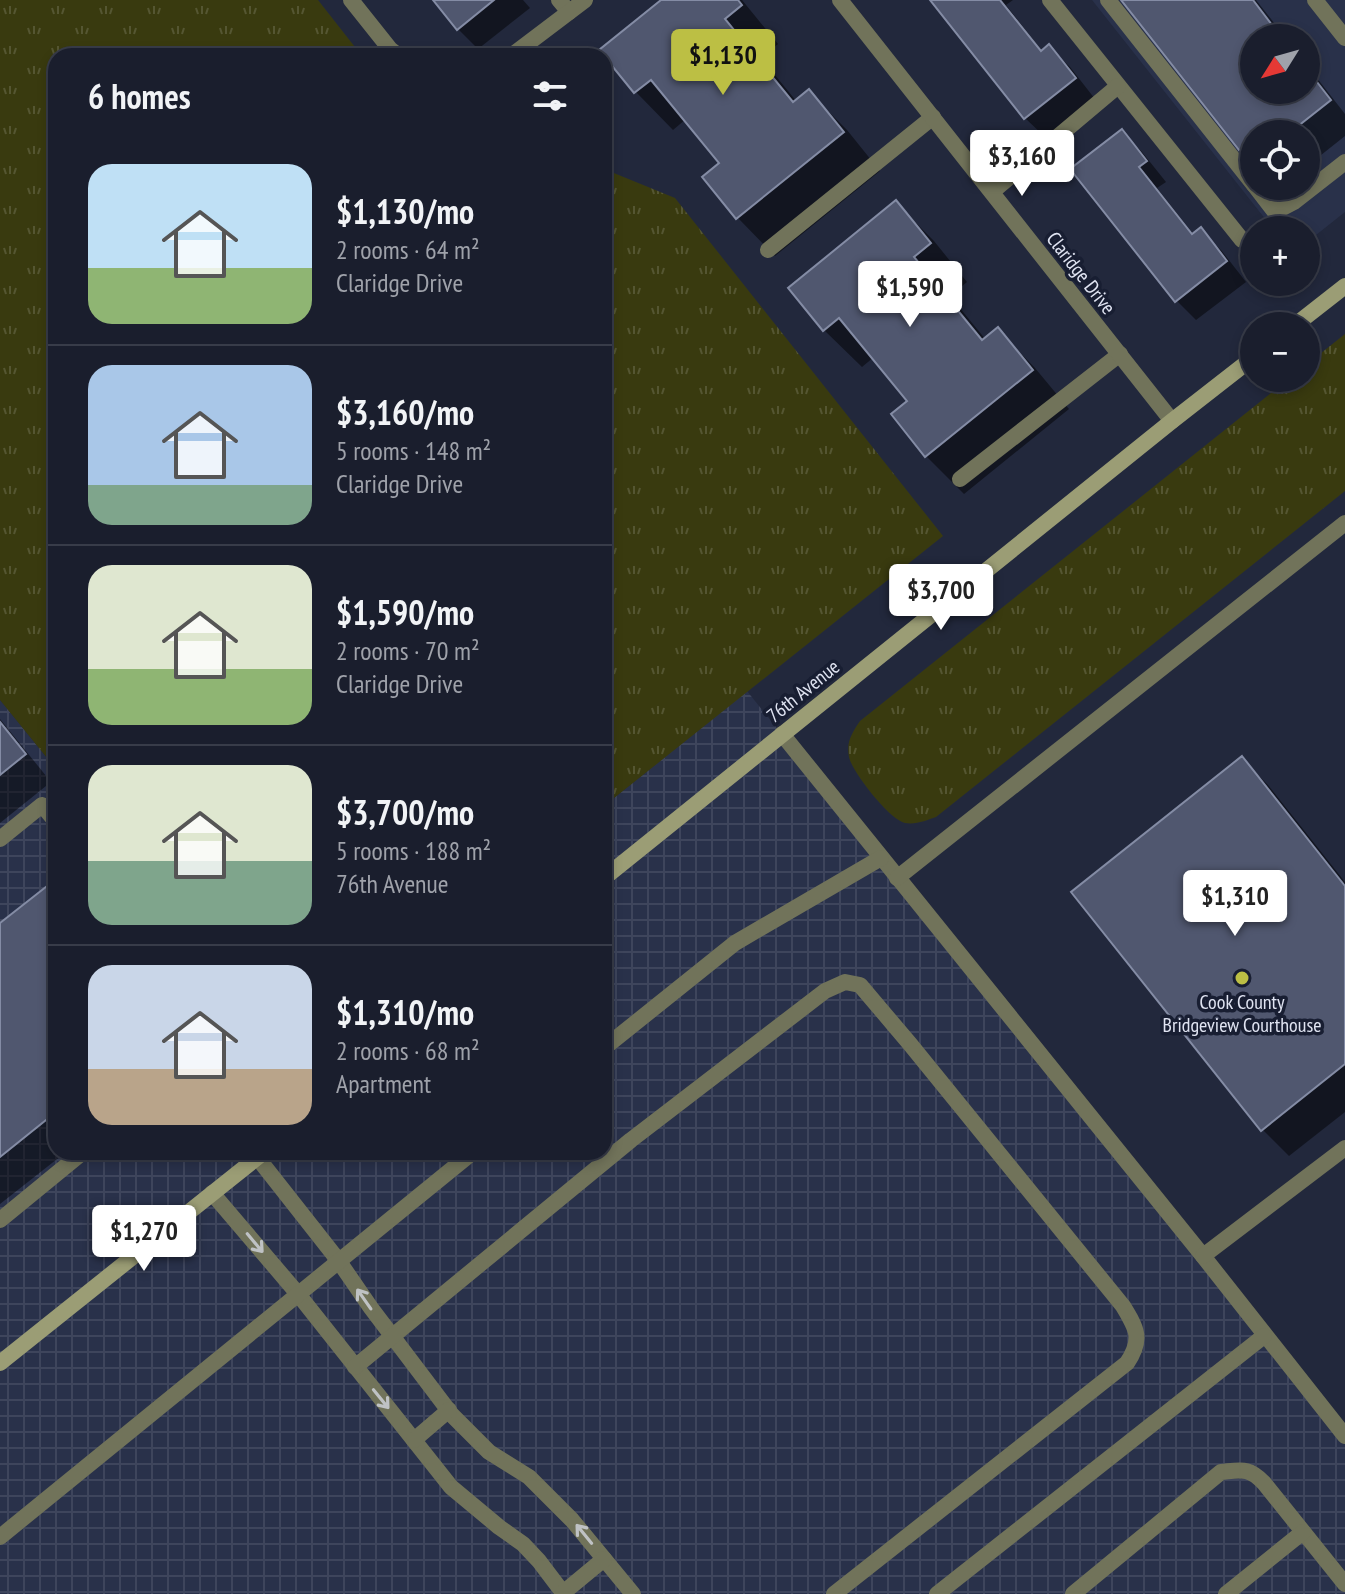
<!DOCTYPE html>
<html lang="en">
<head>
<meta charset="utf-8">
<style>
	:root { --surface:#1a1e2d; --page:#232735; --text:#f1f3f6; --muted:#9fa2aa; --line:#383c49; --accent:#bcbf44 }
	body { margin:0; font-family:"PT Sans Narrow",sans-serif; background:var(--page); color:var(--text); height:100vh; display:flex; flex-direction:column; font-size:30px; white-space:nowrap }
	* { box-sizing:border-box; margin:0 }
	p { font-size:26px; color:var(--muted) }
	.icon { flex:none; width:44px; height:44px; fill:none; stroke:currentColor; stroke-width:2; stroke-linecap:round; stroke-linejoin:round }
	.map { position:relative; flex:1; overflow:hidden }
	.side { position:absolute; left:48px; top:48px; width:564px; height:1112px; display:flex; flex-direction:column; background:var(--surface); border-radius:24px; box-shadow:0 4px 12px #0003,0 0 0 2px var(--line) }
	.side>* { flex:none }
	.needle { width:52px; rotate:233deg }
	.fabs { position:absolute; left:1240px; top:24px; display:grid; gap:16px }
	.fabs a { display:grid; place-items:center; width:80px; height:80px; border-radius:50%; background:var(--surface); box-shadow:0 4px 12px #0003,0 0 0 2px var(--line); font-size:40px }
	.price { position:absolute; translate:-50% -68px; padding:0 18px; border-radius:8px; background:#fff; color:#222; font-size:26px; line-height:52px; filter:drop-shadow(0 2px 4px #0008) }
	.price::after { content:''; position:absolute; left:50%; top:48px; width:24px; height:18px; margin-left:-12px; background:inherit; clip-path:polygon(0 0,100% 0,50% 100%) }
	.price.on { background:var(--accent); color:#111 }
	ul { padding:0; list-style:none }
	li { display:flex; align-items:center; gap:24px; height:200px; padding:0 40px }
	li+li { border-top:2px solid var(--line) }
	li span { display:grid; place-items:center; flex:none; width:224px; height:160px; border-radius:24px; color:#555 }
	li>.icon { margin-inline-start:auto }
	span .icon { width:96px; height:96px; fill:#fffc; stroke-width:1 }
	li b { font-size:34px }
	h2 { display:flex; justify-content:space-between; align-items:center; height:96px; padding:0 40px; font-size:34px }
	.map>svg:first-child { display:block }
</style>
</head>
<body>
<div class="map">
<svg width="1345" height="1594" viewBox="0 0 1345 1594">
	<defs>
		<pattern id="industrial-grid" width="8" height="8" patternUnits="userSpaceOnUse" patternTransform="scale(2)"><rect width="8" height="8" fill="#29314a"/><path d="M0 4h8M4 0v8" fill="none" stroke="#3e455c"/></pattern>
		<pattern id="grass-tufts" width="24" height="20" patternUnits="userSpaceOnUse" patternTransform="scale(2)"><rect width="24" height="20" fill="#393a0f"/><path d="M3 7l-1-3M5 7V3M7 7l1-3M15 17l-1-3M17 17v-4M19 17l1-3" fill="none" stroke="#555632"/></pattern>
	</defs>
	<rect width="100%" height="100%" fill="#22283c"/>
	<!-- built -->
	<path fill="#29314a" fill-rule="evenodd" d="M1092,0H1345V212L1306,243V230H1274ZM1254,38H1306V90H1254ZM1254,134H1306V186H1254Z"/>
	<!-- industrial -->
	<polygon fill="url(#industrial-grid)" points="747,691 1345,1436 1345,1594 0,1594 0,700 56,769 56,1152 604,1152 604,806"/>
	<!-- grass -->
	<g fill="url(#grass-tufts)">
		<polygon points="0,0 318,0 362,56 56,56 56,769 0,700"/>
		<polygon points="604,169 675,198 943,536 604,806"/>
		<path d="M1345,334V491L936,817C927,820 916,825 905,823C890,820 852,772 849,757C846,742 852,733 860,721L1290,378H1306V365Z"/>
	</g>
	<!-- shadow -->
	<g fill="#0007">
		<polygon points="435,0 523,0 530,8 478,49 458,29"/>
		<polygon points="664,0 742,0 778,44 761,58 797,102 809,92 847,130 880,171 775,256 738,218 705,177 721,164 686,119 673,130 636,92 602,50"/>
		<polygon points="933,0 1013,0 1006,5 1043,52 1049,47 1070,67 1095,99 1046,138 1025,118"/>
		<polygon points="1124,0 1256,0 1286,38 1254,38 1254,90 1306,90 1306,64 1345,114 1345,136 1306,167 1306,134 1254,134 1254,165"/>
		<polygon points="1122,131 1142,152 1166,182 1157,188 1194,235 1200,230 1221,250 1246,282 1196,320 1176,300"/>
		<polygon points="896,203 934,241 967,282 950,296 986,340 998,330 1035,368 1069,409 964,494 926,456 893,415 910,401 874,357 862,367 824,330"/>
		<polygon points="0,719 51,782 0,823"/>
		<polygon points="1242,759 1268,785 1345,882 1345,1112 1289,1156 1263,1130 1074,892"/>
		<polygon points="56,881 56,1152 66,1152 0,1204 0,926"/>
	</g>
	<!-- building -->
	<g fill="#50576f" stroke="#848ca5" stroke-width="2">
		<polygon points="433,0 494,0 457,30"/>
		<polygon points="661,0 738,0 742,5 725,19 793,102 809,89 844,132 736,219 702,177 719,163 651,80 634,93 599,50"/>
		<polygon points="930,0 1000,0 1041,51 1049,44 1076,78 1024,119"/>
		<polygon points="1121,0 1253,0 1282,38 1254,38 1254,90 1306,90 1306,68 1331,100 1288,134 1254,134 1254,160 1250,164"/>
		<polygon points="1122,129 1147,161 1139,167 1192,234 1201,227 1227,261 1175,302 1070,169"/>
		<polygon points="896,200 931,243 914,257 982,340 998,327 1033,370 925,457 891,414 907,401 839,318 823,331 788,288"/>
		<polygon points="0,722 26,754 0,775"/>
		<polygon points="1242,756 1345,886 1345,1064 1261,1131 1071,892"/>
		<polygon points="56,879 56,1112 0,1157 0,923"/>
	</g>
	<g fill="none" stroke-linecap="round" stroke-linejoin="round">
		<!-- lane -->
		<g stroke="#71735a" stroke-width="16">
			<polyline points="559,0 569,12"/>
			<polyline points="1050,0 1242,240"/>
			<polyline points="1108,0 1254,185"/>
			<polyline points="1315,0 1345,38"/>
			<polyline points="1255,186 1275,212 1294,202 1345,162"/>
			<polyline points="992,192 1118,86"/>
			<polyline points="768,250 933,117"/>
			<polyline points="960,479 1120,354"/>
			<polyline points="782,734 1203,1256 1345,1436"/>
			<polyline points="0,839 42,805 56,822"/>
			<polyline points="897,878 1345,523"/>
			<polyline points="604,1048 735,943 881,858"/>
			<polyline points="257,1157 338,1260 371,1308 452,1415 489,1452 529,1477 572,1520 633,1594"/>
			<polyline points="212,1193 298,1294 451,1487 499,1527 523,1544 539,1561 564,1594"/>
			<polyline points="0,1220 83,1152"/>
			<polyline points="1203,1256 1345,1148"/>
			<path d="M355,1367L631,1140L825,991L845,982L860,985L910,1044L1123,1306C1137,1329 1143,1339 1127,1363L834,1594"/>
			<polyline points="414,1440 449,1410"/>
			<polyline points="0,1537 473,1152"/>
			<polyline points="563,1593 604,1559"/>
			<polyline points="937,1594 1264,1336"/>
			<path d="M1073,1594L1221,1472C1242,1470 1249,1467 1264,1483L1345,1584"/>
			<polyline points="1226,1594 1303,1532"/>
		</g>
		<!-- street -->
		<g stroke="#71735a" stroke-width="16">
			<polyline points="351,0 390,49 399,56"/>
			<polyline points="840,0 1172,421"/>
			<polyline points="511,56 585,0"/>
		</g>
		<!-- secondary -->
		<g stroke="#9b9d75" stroke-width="16">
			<polyline points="1294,326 1345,286"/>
			<polyline points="604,878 1172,421 1254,357"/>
			<polyline points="0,1363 264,1152"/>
		</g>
	</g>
	<!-- one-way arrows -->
	<defs><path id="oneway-shaft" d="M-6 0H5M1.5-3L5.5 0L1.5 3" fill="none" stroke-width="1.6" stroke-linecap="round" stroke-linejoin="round" transform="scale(2)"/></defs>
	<g stroke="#bfc2c4">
		<use href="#oneway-shaft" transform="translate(255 1243) rotate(50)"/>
		<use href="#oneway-shaft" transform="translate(364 1299) rotate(-125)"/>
		<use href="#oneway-shaft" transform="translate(381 1399) rotate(51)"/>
		<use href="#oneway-shaft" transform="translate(584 1534) rotate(-129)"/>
	</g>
	<!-- markers -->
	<circle fill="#bcbf44" stroke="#181e32" stroke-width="3" cx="1242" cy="978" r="8"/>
	<g text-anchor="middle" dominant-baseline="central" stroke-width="7" stroke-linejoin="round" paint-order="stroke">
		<!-- street labels -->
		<g font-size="20" fill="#e0e4f2" stroke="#181e32">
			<text transform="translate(1081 273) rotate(52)">Claridge Drive</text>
			<text transform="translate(803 691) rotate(-39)">76th Avenue</text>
		</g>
		<!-- poi labels -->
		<g font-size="20" fill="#e0e4f2" stroke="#181e32">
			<text x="1242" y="1002">Cook County<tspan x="1242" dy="23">Bridgeview Courthouse</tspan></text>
		</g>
	</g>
</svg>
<div class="fabs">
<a><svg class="needle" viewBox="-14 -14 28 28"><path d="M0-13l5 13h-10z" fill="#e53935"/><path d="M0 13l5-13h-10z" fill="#9fa2aa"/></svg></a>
<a><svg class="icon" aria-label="locate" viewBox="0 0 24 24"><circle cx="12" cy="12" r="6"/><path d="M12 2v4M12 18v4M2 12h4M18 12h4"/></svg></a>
<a>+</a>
<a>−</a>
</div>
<b class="price on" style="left:723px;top:97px">$1,130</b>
<b class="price" style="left:1022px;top:198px">$3,160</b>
<b class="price" style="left:910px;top:329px">$1,590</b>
<b class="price" style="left:941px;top:632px">$3,700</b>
<b class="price" style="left:1235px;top:938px">$1,310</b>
<b class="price" style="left:144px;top:1273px">$1,270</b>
<section class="side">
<h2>6 homes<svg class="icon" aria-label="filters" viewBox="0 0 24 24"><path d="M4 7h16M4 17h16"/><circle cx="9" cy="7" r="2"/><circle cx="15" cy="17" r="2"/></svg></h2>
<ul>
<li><span style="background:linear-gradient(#bfe0f5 65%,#8fb573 0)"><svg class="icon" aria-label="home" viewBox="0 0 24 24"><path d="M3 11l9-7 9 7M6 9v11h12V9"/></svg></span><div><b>$1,130/mo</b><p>2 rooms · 64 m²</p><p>Claridge Drive</p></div></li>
<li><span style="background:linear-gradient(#a9c7e8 75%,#7fa58c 0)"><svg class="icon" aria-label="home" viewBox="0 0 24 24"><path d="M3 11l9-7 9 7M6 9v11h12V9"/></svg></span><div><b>$3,160/mo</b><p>5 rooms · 148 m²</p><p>Claridge Drive</p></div></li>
<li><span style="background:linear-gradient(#dfe7d0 65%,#8fb573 0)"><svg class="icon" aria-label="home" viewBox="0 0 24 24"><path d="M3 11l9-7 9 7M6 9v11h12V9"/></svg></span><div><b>$1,590/mo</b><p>2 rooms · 70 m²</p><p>Claridge Drive</p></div></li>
<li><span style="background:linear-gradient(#dfe7d0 60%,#7fa58c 0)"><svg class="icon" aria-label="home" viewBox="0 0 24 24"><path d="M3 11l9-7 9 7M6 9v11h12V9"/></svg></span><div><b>$3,700/mo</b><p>5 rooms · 188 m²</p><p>76th Avenue</p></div></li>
<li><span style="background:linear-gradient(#c9d6e8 65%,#b9a48a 0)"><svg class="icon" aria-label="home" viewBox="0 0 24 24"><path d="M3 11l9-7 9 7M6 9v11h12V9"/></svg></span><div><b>$1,310/mo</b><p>2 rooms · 68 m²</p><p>Apartment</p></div></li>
</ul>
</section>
</div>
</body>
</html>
